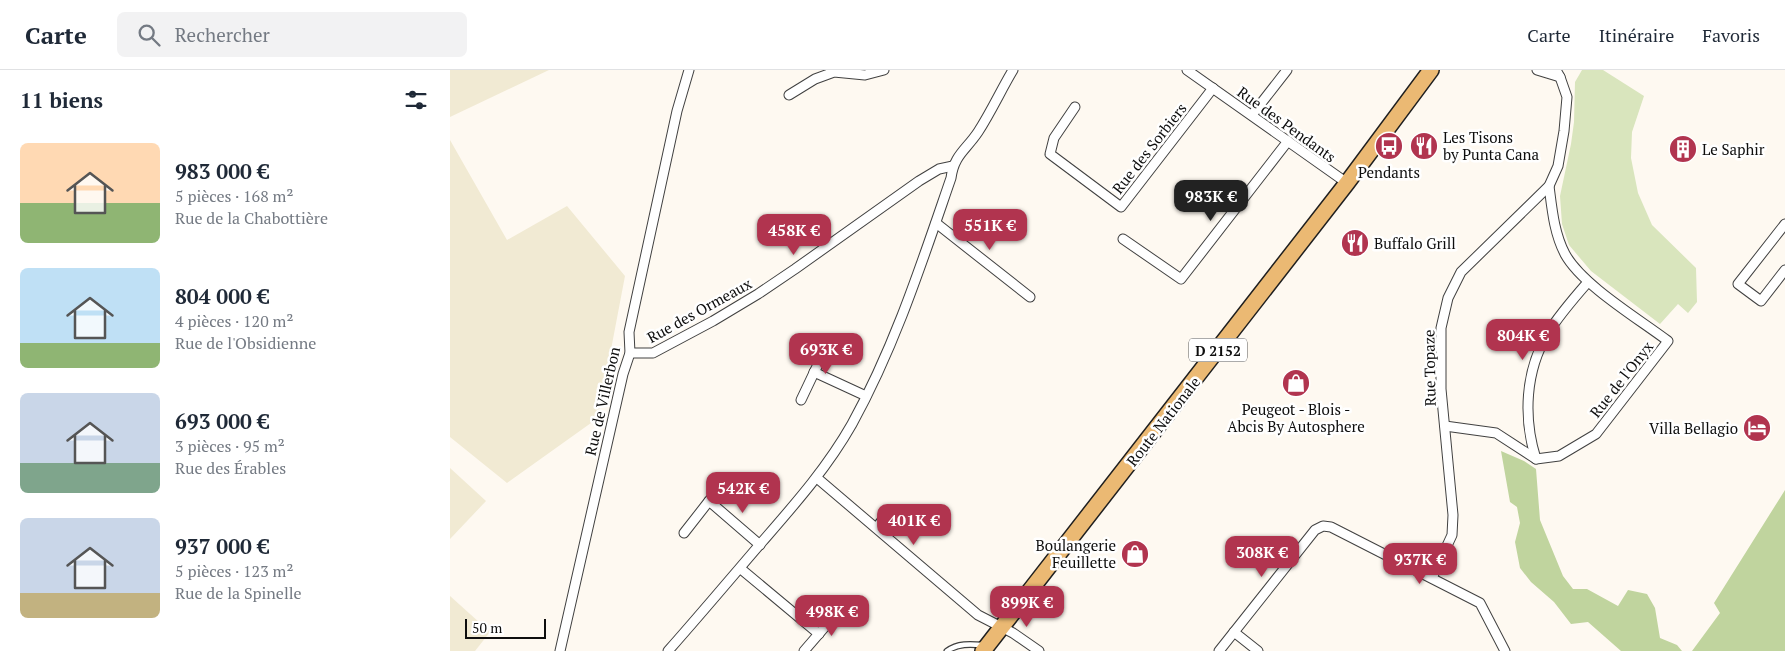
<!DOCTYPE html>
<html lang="fr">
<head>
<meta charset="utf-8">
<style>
	:root { --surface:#fff; --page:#f2f2f3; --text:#1f2937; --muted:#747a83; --line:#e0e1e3; --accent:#b1344f }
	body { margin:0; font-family:"PT Serif",serif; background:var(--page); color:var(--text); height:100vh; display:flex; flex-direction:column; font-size:19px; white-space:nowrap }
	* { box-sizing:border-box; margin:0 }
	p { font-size:16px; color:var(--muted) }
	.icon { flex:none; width:28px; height:28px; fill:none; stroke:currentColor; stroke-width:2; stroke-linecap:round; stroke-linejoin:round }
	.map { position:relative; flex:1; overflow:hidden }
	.details { display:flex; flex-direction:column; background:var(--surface); width:450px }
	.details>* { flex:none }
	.scale { position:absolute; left:15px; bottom:12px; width:81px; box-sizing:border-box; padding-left:5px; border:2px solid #0e0e0e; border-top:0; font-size:14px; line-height:18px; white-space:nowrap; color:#0e0e0e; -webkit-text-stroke:4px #fff; paint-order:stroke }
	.price { position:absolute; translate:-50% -42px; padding:0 11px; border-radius:10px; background:var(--accent); color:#fff; font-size:16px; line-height:32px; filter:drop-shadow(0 1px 2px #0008) }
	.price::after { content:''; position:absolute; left:50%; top:30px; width:15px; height:11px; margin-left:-8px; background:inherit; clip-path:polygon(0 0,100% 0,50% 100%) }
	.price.current { background:#222; color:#fff }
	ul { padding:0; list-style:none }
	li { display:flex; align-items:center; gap:15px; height:125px; padding:0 20px }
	li span { display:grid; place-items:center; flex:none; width:140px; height:100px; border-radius:8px; color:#555 }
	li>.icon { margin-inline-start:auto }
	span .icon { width:60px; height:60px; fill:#fffc; stroke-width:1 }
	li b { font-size:21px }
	h2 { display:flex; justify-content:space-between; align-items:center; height:60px; padding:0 20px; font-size:21px }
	header { display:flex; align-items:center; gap:30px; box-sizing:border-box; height:70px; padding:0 25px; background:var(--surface); border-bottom:1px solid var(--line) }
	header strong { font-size:24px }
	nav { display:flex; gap:28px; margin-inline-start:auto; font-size:18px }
	.search { width:350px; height:45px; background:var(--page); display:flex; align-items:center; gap:12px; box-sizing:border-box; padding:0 18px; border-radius:8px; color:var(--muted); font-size:19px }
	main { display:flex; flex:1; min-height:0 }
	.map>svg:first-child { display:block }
</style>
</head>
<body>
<header>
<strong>Carte</strong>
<div class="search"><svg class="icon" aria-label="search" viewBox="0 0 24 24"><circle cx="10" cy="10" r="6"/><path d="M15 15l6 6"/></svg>Rechercher</div>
<nav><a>Carte</a><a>Itinéraire</a><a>Favoris</a></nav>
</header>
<main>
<section class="details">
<h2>11 biens<svg class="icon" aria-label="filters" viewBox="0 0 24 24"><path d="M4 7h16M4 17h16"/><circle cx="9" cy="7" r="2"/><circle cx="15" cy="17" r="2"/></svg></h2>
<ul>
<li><span style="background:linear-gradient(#ffd9b3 60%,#8fb573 0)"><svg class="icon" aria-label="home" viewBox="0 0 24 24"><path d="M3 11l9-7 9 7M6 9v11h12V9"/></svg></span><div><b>983 000 €</b><p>5 pièces · 168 m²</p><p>Rue de la Chabottière</p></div></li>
<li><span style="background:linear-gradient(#bfe0f5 75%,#8fb573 0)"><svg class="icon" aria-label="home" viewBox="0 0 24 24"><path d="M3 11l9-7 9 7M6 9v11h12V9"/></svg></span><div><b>804 000 €</b><p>4 pièces · 120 m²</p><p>Rue de l'Obsidienne</p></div></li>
<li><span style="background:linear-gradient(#c9d6e8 70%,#7fa58c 0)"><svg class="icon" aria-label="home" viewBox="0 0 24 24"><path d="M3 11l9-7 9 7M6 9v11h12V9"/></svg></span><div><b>693 000 €</b><p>3 pièces · 95 m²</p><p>Rue des Érables</p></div></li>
<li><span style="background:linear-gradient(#c9d6e8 75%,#c2b280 0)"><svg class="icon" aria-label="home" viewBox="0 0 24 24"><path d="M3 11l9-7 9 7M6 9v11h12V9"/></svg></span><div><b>937 000 €</b><p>5 pièces · 123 m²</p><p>Rue de la Spinelle</p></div></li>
</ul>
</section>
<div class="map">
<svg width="1335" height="581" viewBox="0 0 1335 581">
	<rect width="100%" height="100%" fill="#fef9f1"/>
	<!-- farmland -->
	<g fill="#f1ead3">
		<polygon points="0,0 99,0 0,47"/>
		<polygon points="0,70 57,170 117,136 175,206 148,348 57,413 0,367"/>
		<polygon points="0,398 36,431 0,469"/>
		<polygon points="0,526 40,562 25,581 0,581"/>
	</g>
	<!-- green -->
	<polygon fill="#d9e5bd" points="1132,0 1153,0 1194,26 1182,62 1181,88 1188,123 1202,155 1246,198 1247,232 1238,243 1228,234 1210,254 1141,201 1119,175 1112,154 1110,126 1121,74 1124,52 1125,12"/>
	<!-- forest -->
	<g fill="#c0d49e">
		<polygon points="1051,381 1074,391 1086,399 1090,450 1113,506 1123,519 1137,519 1168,536 1178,520 1197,524 1205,538 1210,568 1227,575 1232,581 1171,581 1138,552 1121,554 1104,532 1081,512 1070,498 1065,472 1070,453 1067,437 1060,432"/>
		<polygon points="1335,420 1335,581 1242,581 1270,543 1264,533"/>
	</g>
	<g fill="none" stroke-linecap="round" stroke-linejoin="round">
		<defs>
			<g id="service">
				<polyline points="424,457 439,439"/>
				<path d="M497,581C508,573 520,574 534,575"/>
			</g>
			<g id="minor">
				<polyline points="737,0 897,113"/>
				<polyline points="1087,0 1110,7"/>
				<polyline points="339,25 365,9 384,2 415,5 434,0"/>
				<polyline points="625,37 604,68 600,84 671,137 763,18"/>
				<polyline points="802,45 837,0"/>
				<polyline points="486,153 580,227"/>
				<polyline points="1335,154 1288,214 1311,231 1335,200"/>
				<polyline points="673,169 731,209 838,71"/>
				<polyline points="180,283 203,283 263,251 308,224 345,199 469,111 489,99 503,96"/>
				<polyline points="364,302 416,326"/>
				<polyline points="351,330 380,269"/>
				<path d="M995,356L1046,363L1086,389L1109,386L1146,364L1218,271C1189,249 1132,215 1115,184C1104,163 1102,139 1099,116"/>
				<path d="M1086,389C1073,348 1075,301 1098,263C1109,245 1124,228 1138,212"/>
				<polyline points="367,408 528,545 563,563 589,581"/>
				<polyline points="272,415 259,431 310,475"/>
				<polyline points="234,463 259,431"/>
				<polyline points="291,499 369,564"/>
				<polyline points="982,508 1002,465 1003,445 991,319 991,258 998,228 1011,202 1099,116 1108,96 1114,61 1117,27 1110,7 1106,0"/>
				<polyline points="784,562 808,581"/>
				<polyline points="110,581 173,304 180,283 179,262 227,41 239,0"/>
				<path d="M218,581C250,545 281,508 312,472C345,434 377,398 402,354C445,276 472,192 501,108C504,85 516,80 528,62C541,42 551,20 563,0"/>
				<polyline points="354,581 392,537"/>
				<polyline points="769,581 865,460 873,456 881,457 1030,533 1055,581"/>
			</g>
			<polyline id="primary" points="533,581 897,113 981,0"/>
		</defs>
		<!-- service casing -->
		<use href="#service" stroke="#414141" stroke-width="7"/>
		<!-- minor casing -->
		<use href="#minor" stroke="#414141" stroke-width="11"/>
		<!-- primary casing -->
		<use href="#primary" stroke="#1f1f1f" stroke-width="18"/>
		<!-- service -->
		<use href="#service" stroke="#fff" stroke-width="4.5"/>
		<!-- minor -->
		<use href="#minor" stroke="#fff" stroke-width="9"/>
		<!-- primary -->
		<use href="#primary" stroke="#ebb973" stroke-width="15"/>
	</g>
	<!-- icons -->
	<defs>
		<symbol id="bus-disc" viewBox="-11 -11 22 22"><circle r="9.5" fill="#b1344f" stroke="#fff"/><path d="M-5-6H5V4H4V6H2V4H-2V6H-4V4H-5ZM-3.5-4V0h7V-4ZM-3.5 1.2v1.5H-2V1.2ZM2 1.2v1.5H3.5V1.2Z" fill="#fff"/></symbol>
		<symbol id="restaurant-disc" viewBox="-11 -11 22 22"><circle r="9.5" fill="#b1344f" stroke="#fff"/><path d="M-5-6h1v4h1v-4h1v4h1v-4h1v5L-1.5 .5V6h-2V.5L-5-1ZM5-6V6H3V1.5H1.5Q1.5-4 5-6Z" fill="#fff"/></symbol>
		<symbol id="building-disc" viewBox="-11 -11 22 22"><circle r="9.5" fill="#b1344f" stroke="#fff"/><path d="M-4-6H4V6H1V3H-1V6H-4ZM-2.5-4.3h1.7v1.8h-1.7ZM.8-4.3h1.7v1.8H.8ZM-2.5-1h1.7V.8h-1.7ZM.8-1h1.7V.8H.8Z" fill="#fff"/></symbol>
		<symbol id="shop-disc" viewBox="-11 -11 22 22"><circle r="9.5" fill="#b1344f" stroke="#fff"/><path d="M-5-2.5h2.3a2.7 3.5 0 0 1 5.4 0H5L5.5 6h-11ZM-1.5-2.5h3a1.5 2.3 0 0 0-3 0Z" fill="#fff"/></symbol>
		<symbol id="hotel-disc" viewBox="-11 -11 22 22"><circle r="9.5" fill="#b1344f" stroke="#fff"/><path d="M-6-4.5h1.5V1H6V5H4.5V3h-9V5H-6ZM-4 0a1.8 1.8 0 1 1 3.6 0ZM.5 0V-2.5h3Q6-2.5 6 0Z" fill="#fff"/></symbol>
	</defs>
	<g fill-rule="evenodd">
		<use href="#bus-disc" x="923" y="60" width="32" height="32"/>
		<use href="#restaurant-disc" x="958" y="60" width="32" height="32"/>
		<use href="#building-disc" x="1217" y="63" width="32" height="32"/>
		<use href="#restaurant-disc" x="889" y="157" width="32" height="32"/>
		<use href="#shop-disc" x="830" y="297" width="32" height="32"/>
		<use href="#hotel-disc" x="1291" y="342" width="32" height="32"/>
		<use href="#shop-disc" x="669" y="468" width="32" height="32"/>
	</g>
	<g text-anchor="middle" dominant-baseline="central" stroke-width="5" stroke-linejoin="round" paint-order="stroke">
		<!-- shield labels -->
		<rect fill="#fff" stroke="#565656" stroke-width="1" x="739" y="268.5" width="58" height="23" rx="4"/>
		<g font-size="14" font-weight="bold" fill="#0e0e0e">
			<text x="768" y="280">D 2152</text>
		</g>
		<!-- street labels -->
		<g font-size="15" fill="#0e0e0e" stroke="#fff">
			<text transform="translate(837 54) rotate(36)">Rue des Pendants</text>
			<text transform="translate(699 78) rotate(-52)">Rue des Sorbiers</text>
			<text transform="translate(249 240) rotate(-29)">Rue des Ormeaux</text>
			<text transform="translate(979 298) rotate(-91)">Rue Topaze</text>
			<text transform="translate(1171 309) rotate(-52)">Rue de l'Onyx</text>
			<text transform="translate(152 331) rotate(-77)">Rue de Villerbon</text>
			<text transform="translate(713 351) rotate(-52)">Route Nationale</text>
		</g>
		<!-- poi labels -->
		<g font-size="15" fill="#0e0e0e" stroke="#fff" text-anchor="start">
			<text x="993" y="67">Les Tisons<tspan x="993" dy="17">by Punta Cana</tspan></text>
			<text x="1252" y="79">Le Saphir</text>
			<text x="939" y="102" text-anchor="middle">Pendants</text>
			<text x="924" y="173">Buffalo Grill</text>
			<text x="846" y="339" text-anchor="middle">Peugeot - Blois -<tspan x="846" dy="17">Abcis By Autosphere</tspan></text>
			<text x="1288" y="358" text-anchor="end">Villa Bellagio</text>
			<text x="666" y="475" text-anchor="end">Boulangerie<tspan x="666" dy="17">Feuillette</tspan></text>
		</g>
	</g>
</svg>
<div class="scale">50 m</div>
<b class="price current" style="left:761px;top:152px">983K €</b>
<b class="price" style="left:540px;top:181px">551K €</b>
<b class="price" style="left:344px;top:186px">458K €</b>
<b class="price" style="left:1073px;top:291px">804K €</b>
<b class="price" style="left:376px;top:305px">693K €</b>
<b class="price" style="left:293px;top:444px">542K €</b>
<b class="price" style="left:464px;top:476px">401K €</b>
<b class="price" style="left:812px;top:508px">308K €</b>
<b class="price" style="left:970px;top:515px">937K €</b>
<b class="price" style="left:577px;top:558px">899K €</b>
<b class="price" style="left:382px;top:567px">498K €</b>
</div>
</main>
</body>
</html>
